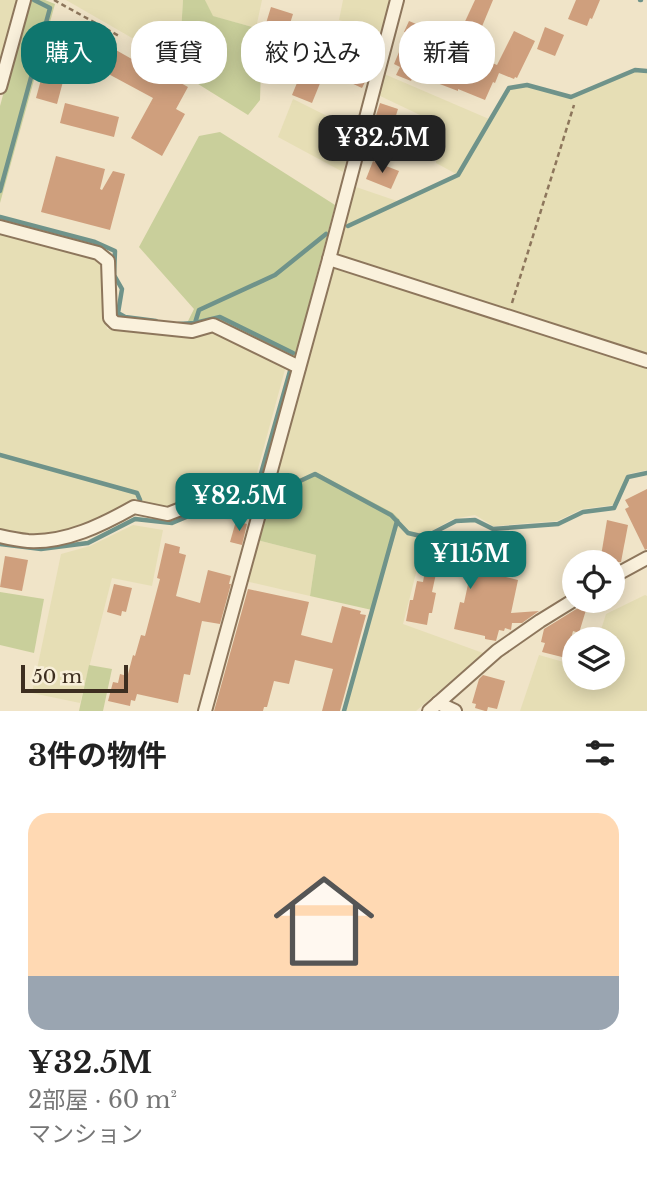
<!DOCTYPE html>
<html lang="ja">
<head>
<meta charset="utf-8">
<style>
	:root { --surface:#fff; --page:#f2f2f2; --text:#222; --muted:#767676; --accent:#0f766e }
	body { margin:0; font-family:"Libre Baskerville","Noto Sans JP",serif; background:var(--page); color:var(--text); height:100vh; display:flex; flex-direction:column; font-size:26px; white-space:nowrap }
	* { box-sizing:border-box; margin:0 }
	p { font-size:23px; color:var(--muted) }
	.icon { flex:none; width:38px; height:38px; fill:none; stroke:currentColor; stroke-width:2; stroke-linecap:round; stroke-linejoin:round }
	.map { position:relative; height:711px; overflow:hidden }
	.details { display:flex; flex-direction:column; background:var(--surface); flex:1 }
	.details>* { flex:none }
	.hud { position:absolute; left:21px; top:21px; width:606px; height:63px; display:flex; gap:14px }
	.tools { position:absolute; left:562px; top:550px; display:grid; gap:14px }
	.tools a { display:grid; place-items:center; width:63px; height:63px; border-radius:50%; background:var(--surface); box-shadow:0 4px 18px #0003; font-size:35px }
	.scale { position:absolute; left:21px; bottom:18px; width:107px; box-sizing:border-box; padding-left:7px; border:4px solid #3d2e20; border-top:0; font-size:19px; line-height:24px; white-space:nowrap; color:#3d2e20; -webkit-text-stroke:5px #f7eed8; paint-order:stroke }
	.price { position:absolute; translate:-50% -60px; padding:0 16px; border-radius:14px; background:var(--accent); color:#fff; font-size:23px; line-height:46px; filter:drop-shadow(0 2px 4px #0008) }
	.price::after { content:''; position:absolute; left:50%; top:42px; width:21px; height:16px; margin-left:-10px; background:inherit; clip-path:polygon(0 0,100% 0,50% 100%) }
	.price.on { background:#222; color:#fff }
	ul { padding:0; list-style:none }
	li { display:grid; align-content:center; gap:14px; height:371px; padding:0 28px }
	li span { display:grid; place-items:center; height:217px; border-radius:21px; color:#555 }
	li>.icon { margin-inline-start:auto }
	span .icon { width:126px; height:126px; fill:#fffc; stroke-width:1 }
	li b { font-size:30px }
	h2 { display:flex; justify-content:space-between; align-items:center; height:84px; padding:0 28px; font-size:30px }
	.tag { padding:0 24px; border-radius:28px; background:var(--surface); box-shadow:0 4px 18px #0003; font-size:24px; line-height:63px }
	.tag.on { background:var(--accent); color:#fff }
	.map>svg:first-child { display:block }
</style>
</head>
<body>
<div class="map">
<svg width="647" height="711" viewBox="0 0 647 711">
	<rect width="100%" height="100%" fill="#f0e4c8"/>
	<!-- farmland -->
	<g fill="#e6deb5">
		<polygon points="0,0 17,0 0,63"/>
		<polygon points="66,0 183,0 179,65"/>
		<polygon points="205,0 262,0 256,28 212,16"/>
		<polygon points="343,0 390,0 382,32 339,20"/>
		<polygon points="635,70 647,71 647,356 334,255 353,186 400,202 458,175 436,163 436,149 411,138 420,115 376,94 382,73 489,119 509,88 527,85 571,97"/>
		<polygon points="293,99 355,130 343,172 278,137"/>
		<polygon points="0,231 99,257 107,329 188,336 209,330 286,366 256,476 166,507 133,502 100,521 43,536 0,530"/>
		<polygon points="332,268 647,367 647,470 628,474 614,505 582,509 557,521 493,526 475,515 453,519 426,534 403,624 483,653 416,711 346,711 372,610 400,520 271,491"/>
		<polygon points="133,525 163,530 152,586 112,578 80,703 32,693 61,554 90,546"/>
		<polygon points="257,540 316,555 310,596 245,581"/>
		<polygon points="645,595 647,596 647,711 520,711 539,655 574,665 574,677 612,677 612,639 598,639 606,614"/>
	</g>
	<!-- green -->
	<g fill="#c9cf9b">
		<polygon points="29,0 45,0 55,4 0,203 0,106"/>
		<polygon points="183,0 205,0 213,16 256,28 266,51 261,68 260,100 248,115 190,79 179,65"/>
		<polygon points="220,132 335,205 295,357 218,321 188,321 194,309 139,247 199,136"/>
		<polygon points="316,472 393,513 400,520 372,610 310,596 316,555 257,540 271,491"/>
		<polygon points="0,592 44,599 34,653 0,645"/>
		<polygon points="89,665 112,669 103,711 79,711"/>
	</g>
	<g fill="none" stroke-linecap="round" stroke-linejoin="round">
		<!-- stream -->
		<g stroke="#6f938a" stroke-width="4.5">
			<polyline points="640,0 641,0"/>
			<polyline points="0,191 50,8 34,0"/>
			<polyline points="0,217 95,242 115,251 114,275 122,289 118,313 125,317 156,321"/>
			<polyline points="348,226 458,175 509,88 527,85 571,97 635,70 647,71"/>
			<polyline points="195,323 220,317 293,353"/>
			<polyline points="178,324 195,323 199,310 275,275 326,234"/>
			<polyline points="0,455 137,493 140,500"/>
			<polyline points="260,477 290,371"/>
			<polyline points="272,494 315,474 391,515 408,533 425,537 456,521 475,520 493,529 558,524 583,512 614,508 628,477 647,473"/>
			<polyline points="0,544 41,549 88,543 135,519 172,523 243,493 255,493"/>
			<polyline points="344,711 397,521"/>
		</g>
	</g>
	<!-- building -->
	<g fill="#cf9f7d">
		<polygon points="475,0 493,0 478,36 462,28"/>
		<polygon points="576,0 600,0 592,19 590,18 587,26 568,19"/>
		<polygon points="271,7 293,14 282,49 268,44 271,36 263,33"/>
		<polygon points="409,21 428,29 419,50 423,52 411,81 396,75 400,67 394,64 407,33 404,32"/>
		<polygon points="545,27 564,35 555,56 537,49"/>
		<polygon points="333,29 358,37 348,67 368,76 362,88 325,71 312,103 292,95 304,66 312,69 320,43 327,46"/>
		<polygon points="514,31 535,41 517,78 515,77 514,79 499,73 495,83 493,82 485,100 458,89 458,91 437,83 445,62 449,64 451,60 473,69 478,57 497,65"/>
		<polygon points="52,39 73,44 57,104 36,98"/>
		<polygon points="100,41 160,75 161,72 188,87 176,109 185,114 162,156 131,138 153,98 88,63"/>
		<polygon points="65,103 119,117 114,137 60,123"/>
		<polygon points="380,103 398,109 393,125 389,124 386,133 372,128"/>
		<polygon points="56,156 105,169 100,189 102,190 113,171 125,174 110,230 41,212"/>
		<polygon points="373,161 399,171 391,189 366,179"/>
		<polygon points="647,489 647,549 645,550 625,509 629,507 625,500"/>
		<polygon points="607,520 628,525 621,562 600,562"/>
		<polygon points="236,521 247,524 242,545 230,542"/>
		<polygon points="476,532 498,537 495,547 490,546 485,572 518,580 511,613 539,611 522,623 512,623 511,630 505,628 504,631 499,630 496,641 485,639 485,636 454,629 460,602 464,603 473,561 451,556 447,572 437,569 432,592 436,593 432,613 429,613 427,625 406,621 410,600 413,600 417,581 423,582 427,559 424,559 428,540 472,549"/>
		<polygon points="165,543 180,547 179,553 186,555 176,596 200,603 208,570 231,576 229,584 231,584 220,624 202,621 190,675 184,674 178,703 137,694 135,701 131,700 130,706 108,701 113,682 118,683 120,674 127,676 128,674 133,655 135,656 141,635 145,636 160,579 157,578"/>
		<polygon points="5,556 28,560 22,591 0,587"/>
		<polygon points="114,584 132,588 126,612 122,611 121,616 107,612"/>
		<polygon points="248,589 309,602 301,635 332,643 342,606 361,611 360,614 366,615 340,711 322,711 333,669 295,660 289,684 274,681 267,707 264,707 263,711 214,711"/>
		<polygon points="578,608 586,610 579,633 573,631 566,658 542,652 545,643 541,642 544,629"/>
		<polygon points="483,675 505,681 497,709 488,707 487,711 485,711 475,708 476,704 472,703 479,679"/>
	</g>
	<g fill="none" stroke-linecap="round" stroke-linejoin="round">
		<defs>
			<g id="minor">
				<polyline points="0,87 24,0"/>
				<polyline points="0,227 98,253 108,261 110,318 115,323 192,331 213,325 299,367"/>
				<polyline points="329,259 647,361"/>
				<path d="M0,536C9,538 19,540 28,541C66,543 102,525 134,507L168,514L247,483L266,487"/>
				<polyline points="612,577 647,558"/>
				<polyline points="438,703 455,711"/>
				<polyline points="205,711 329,259 397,0"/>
				<polyline points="429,711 497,651 540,621 574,600"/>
			</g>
		</defs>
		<!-- minor casing -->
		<use href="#minor" stroke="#8d765c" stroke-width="16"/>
		<!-- path -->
		<g stroke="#8d765c" stroke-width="2.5" stroke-dasharray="5 3.5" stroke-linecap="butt">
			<polyline points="54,0 119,36"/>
			<polyline points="512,303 574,105"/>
		</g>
		<!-- minor -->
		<use href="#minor" stroke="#faf1dc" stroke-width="12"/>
	</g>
</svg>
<div class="tools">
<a><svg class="icon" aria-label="locate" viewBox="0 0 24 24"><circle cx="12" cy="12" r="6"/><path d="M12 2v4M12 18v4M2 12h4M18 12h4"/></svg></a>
<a><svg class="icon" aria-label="layers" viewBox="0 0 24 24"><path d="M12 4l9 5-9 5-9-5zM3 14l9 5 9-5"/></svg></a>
</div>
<div class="scale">50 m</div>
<b class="price on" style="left:382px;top:175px">¥32.5M</b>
<b class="price" style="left:239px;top:533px">¥82.5M</b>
<b class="price" style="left:470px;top:591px">¥115M</b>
<div class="hud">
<a class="tag on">購入</a>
<a class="tag">賃貸</a>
<a class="tag">絞り込み</a>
<a class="tag">新着</a>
</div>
</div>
<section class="details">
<h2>3件の物件<svg class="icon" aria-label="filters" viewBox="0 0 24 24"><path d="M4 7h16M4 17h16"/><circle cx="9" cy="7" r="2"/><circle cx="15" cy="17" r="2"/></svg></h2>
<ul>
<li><span style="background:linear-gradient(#ffd9b3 75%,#9aa5b1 0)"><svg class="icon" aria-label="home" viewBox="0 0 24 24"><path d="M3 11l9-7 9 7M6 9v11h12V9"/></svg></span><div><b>¥32.5M</b><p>2部屋 · 60 m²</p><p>マンション</p></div></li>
</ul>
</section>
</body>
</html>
